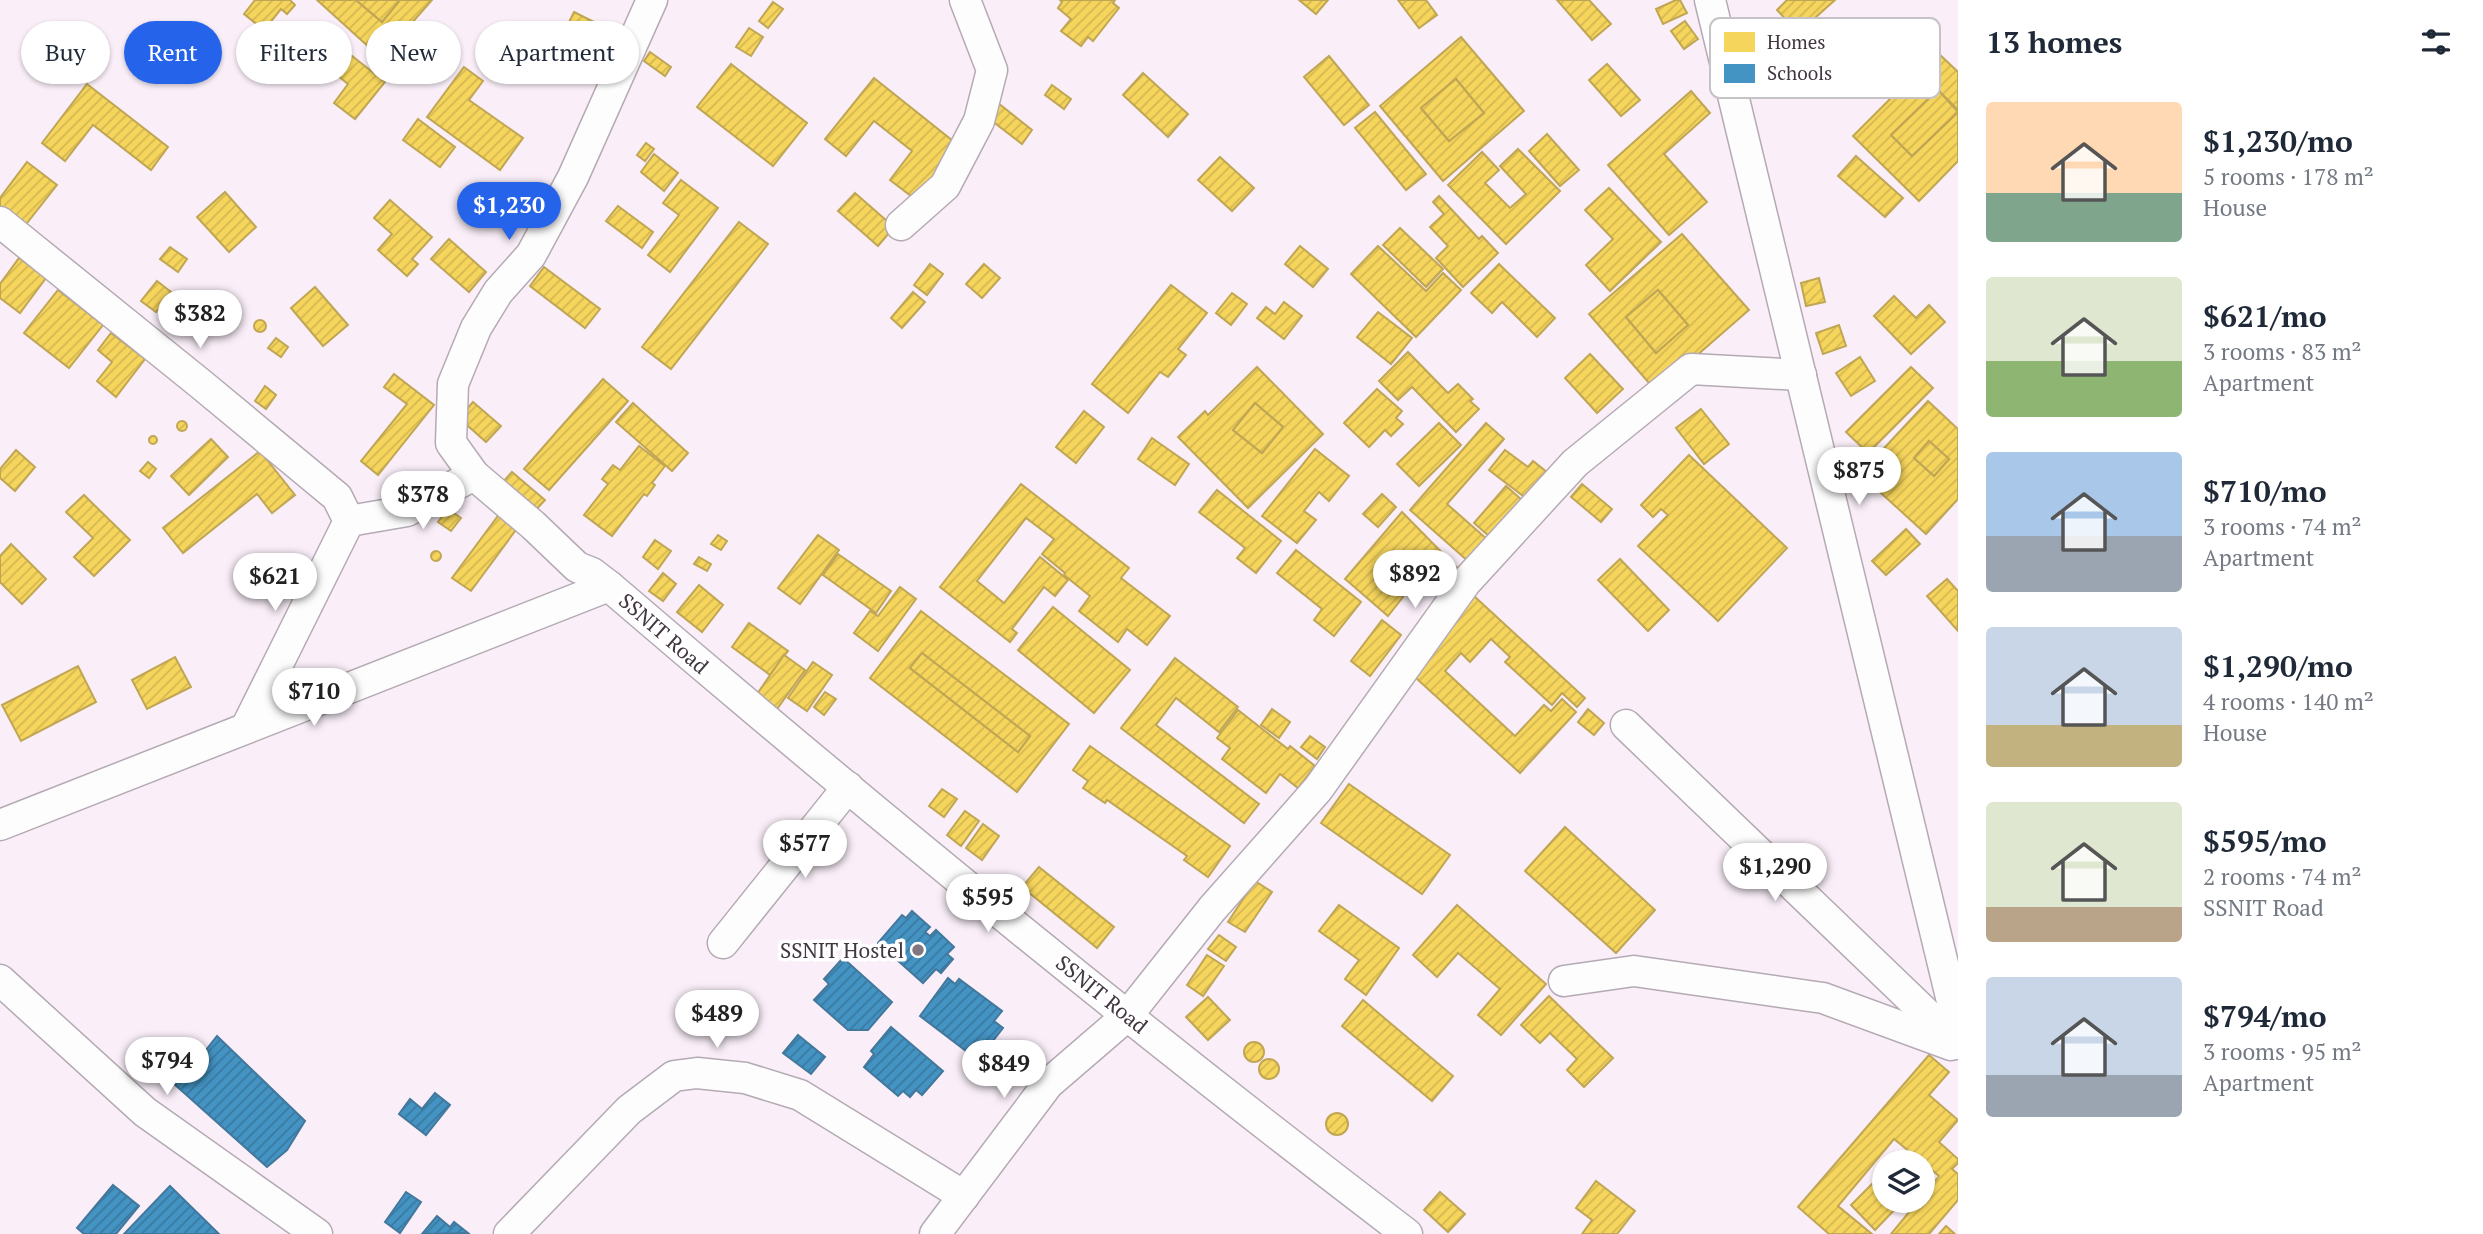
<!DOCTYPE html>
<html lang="en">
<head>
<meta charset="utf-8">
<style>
	:root { --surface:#fff; --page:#f6f6f7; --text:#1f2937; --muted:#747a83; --accent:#2563eb }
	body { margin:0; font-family:"PT Serif",serif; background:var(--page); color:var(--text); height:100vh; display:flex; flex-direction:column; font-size:26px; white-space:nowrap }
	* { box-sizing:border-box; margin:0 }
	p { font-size:23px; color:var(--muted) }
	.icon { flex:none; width:38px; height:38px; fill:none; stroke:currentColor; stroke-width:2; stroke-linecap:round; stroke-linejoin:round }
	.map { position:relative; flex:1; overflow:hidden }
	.side { display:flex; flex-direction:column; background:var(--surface); width:525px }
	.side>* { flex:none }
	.guide { position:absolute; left:21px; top:21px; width:665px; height:63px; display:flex; gap:14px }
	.fabs { position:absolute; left:1872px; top:1150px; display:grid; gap:14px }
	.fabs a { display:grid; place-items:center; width:63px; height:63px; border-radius:50%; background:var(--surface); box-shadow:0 2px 5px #0004; font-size:35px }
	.price { position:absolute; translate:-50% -60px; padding:0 16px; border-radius:24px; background:#fff; color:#222; font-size:23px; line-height:46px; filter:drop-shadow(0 2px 4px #0008) }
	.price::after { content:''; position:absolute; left:50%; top:42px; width:21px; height:16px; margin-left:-10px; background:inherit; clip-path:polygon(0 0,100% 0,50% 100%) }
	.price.on { background:var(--accent); color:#fff }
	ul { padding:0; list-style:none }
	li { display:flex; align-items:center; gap:21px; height:175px; padding:0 28px }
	li span { display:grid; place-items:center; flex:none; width:196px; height:140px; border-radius:7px; color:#555 }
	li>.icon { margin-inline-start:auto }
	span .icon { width:84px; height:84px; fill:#fffc; stroke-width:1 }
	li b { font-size:30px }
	h2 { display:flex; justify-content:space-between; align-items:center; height:84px; padding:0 28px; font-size:30px }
	.tag { padding:0 24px; border-radius:32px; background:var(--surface); box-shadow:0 2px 5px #0004; font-size:24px; line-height:63px }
	.tag.on { background:var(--accent); color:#fff }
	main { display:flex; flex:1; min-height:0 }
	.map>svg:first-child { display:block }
</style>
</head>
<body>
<main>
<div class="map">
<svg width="1958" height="1234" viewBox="0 0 1958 1234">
	<defs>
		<pattern id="homes-hatch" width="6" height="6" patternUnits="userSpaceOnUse" patternTransform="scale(1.75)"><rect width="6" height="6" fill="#f6d55c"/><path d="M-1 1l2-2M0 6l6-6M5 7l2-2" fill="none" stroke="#d4b751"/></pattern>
		<pattern id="schools-hatch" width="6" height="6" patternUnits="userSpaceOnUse" patternTransform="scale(1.75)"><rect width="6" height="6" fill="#4393c3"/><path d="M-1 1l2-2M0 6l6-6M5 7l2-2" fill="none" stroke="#3a79a0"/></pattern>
	</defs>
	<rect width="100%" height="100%" fill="#faeff9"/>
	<!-- homes -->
	<g fill="url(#homes-hatch)" stroke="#c0a654" stroke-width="2" fill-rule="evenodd">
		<polygon points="255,0 290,0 295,5 287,14 281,9 264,30 244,14"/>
		<polygon points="317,0 356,0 382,22 400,0 432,0 381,58"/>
		<polygon points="356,0 400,0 382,22"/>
		<polygon points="1060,0 1115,0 1113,3 1119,8 1093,41 1088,37 1081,46 1061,31 1071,19 1058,8 1062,2"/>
		<polygon points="1299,0 1328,0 1316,14"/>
		<polygon points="1398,0 1426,0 1437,15 1419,28"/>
		<polygon points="1557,0 1589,0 1611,24 1592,40"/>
		<polygon points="1676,0 1680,0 1687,13 1663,24 1656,9"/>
		<polygon points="1787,0 1835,0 1798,33 1777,10"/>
		<polygon points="773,2 783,9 768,28 759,21"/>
		<polygon points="574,12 600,25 589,45 564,32"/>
		<polygon points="1685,21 1698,39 1684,49 1671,31"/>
		<polygon points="749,28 763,37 751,56 736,47"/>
		<polygon points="328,37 385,82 355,119 334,103 348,84 313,56"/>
		<path d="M1461,37L1524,111L1443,181L1380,106ZM1456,79L1484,113L1449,141L1421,108Z"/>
		<polygon points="650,52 671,67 665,76 644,61"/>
		<polygon points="1937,52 1958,72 1958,110 1938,90 1891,135 1912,156 1958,112 1958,161 1919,201 1853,136"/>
		<polygon points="1329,56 1369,105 1344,125 1304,77"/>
		<polygon points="731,64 807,123 773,166 697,107"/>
		<polygon points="1607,64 1640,100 1621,116 1589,80"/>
		<polygon points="464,67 483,81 469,100 523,138 500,170 427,117"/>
		<polygon points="1143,73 1188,114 1168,137 1123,95"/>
		<polygon points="874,78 958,145 915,199 890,180 912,151 874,121 846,156 825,139"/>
		<polygon points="1456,79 1484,113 1449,141 1421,108"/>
		<polygon points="87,84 168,147 151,170 93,125 65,161 42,143"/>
		<polygon points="1052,85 1071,99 1064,109 1045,95"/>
		<polygon points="1938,90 1958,112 1912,156 1891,135"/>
		<polygon points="1691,91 1710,113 1664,154 1707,202 1669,235 1608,165"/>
		<polygon points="998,103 1032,130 1022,144 987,117"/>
		<polygon points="1375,112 1426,174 1406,190 1355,128"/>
		<polygon points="418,119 455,147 440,167 403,140"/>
		<polygon points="1547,134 1579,170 1560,186 1529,151"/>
		<polygon points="646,143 654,149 645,161 637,155"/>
		<polygon points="1518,149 1560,191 1506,244 1448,185 1482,152 1499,170 1485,183 1510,208 1526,194 1500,166"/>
		<polygon points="654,154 678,173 664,191 641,172"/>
		<polygon points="1856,156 1903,198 1885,217 1838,176"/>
		<polygon points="1220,157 1254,188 1232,211 1198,180"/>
		<polygon points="27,162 57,185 23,228 0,210 0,198"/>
		<polygon points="681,180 718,208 670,272 648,255 679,215 663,203"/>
		<polygon points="1609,188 1661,242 1610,291 1586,265 1613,239 1585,210"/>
		<polygon points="225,192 256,227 229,252 197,217"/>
		<polygon points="855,193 894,227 878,246 838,211"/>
		<polygon points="1439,196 1479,239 1482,236 1498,253 1463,287 1436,258 1448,246 1430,227 1444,214 1433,202"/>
		<polygon points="390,200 432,237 412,259 418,264 407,276 378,250 392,234 374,218"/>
		<polygon points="618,206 653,232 642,248 606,221"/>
		<polygon points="739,222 768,244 671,369 642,347"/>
		<polygon points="1400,228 1443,269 1426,287 1383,245"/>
		<path d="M1682,234L1749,310L1656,391L1589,314ZM1658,290L1688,325L1656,353L1626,317Z"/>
		<polygon points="449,239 486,272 469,292 431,259"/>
		<polygon points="1300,246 1328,269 1313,287 1285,264"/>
		<polygon points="1378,246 1426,291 1443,273 1461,290 1416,337 1351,274"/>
		<polygon points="170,247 187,259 178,272 160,259"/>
		<polygon points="19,258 46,278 20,313 0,298 0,284"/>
		<polygon points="930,264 943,274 927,295 914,285"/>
		<polygon points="984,264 1000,278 982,298 966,284"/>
		<polygon points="1499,264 1555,318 1537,337 1502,302 1492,313 1471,293"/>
		<polygon points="544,267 600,309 585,328 530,286"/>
		<polygon points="1819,278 1825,302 1806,306 1801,283"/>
		<polygon points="157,281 171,292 156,312 141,301"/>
		<polygon points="1171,285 1207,313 1178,349 1186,355 1168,377 1160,372 1128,413 1092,384"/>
		<polygon points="315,287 348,325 323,346 291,308"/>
		<polygon points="58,290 103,325 69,368 24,333"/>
		<polygon points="1658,290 1688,325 1656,353 1626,317"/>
		<polygon points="913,292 925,302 902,328 891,318"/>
		<polygon points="1232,293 1247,304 1231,325 1216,313"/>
		<polygon points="1894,296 1916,318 1929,305 1945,322 1911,354 1874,316"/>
		<polygon points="1284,302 1302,316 1284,339 1257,318 1266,307 1275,314"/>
		<polygon points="1378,312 1412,338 1391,364 1357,337"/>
		<circle cx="260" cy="326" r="6"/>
		<polygon points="1839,325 1846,346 1823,354 1816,333"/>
		<polygon points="111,333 145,359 116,397 97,381 112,362 98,350"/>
		<polygon points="276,338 288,347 281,357 268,348"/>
		<polygon points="1408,352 1448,393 1458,384 1473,399 1470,401 1479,409 1456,432 1412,387 1398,400 1379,381"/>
		<polygon points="1590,354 1623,389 1597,413 1565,378"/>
		<polygon points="1860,357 1875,381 1851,396 1836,373"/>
		<path d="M1257,367L1323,434L1248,508L1178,437L1205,411L1208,415ZM1255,403L1283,427L1262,453L1233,430Z"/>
		<polygon points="1911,367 1933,388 1868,453 1846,432"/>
		<polygon points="394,374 434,405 378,475 361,461 407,404 384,387"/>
		<polygon points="603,379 628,401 549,490 524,469"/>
		<polygon points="265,386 276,395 266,409 255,401"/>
		<polygon points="1377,389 1402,411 1396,418 1403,424 1391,436 1385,430 1369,447 1344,423"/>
		<path d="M1928,401L1958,429V499L1926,534L1860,474ZM1929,441L1949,459L1934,476L1914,458Z"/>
		<polygon points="473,402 501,426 486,442 459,418"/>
		<polygon points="633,403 688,453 672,471 616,422"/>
		<polygon points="1255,403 1283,427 1262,453 1233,430"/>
		<polygon points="1701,409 1729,444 1704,464 1676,428"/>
		<polygon points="1084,411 1104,427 1076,463 1056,447"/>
		<circle cx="182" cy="426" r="5"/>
		<polygon points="1439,423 1461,445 1419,486 1397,464"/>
		<polygon points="1486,423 1504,439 1447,504 1488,540 1469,562 1410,510"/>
		<circle cx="153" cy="440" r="4"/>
		<polygon points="1152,438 1189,464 1175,485 1138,459"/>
		<polygon points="211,439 228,457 189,495 171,476"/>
		<polygon points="1929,441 1949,459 1934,476 1914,458"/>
		<polygon points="639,446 665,466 652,483 655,485 647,496 644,494 612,536 584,515 608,484 602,479 613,465 620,470"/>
		<polygon points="1315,449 1349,476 1329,501 1319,492 1304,511 1316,520 1297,543 1262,516"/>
		<polygon points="16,450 35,467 15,491 0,478 0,469"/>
		<polygon points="1505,450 1528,467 1533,461 1548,473 1527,499 1489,470"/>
		<polygon points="260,451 295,495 272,513 257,494 183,553 163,528"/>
		<polygon points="1689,455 1787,548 1718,621 1638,546 1668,515 1661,509 1653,517 1641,505"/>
		<polygon points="148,462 156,469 149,478 140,471"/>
		<polygon points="512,472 545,500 532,514 500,485"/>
		<polygon points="1021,484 1129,568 1121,578 1170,616 1147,645 1127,629 1118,642 1079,611 1090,596 1064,575 1065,573 1042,554 1054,539 1026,518 977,581 1004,603 1040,557 1068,580 1055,596 1044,587 1012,629 1017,633 1010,642 940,587"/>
		<polygon points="1582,484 1612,509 1601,522 1571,497"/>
		<polygon points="1506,486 1530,507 1498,544 1474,523"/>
		<polygon points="1217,490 1281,541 1256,573 1237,558 1245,548 1199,512"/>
		<polygon points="1382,494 1396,507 1378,527 1363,514"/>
		<polygon points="84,495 130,540 94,576 74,557 93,538 66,512"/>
		<polygon points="448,509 461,518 451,531 438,522"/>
		<polygon points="503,509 521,523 471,591 452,578"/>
		<polygon points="1402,512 1462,573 1445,591 1400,554 1380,578 1403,597 1388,616 1345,579"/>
		<polygon points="1906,529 1920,544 1886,575 1872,561"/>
		<polygon points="718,535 727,541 721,550 711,544"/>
		<polygon points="818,535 839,550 800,604 778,588"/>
		<polygon points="655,540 671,551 658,569 643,557"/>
		<polygon points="11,544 46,579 22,604 0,582 0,556"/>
		<polygon points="1296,550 1361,602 1334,636 1314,620 1322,609 1277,573"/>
		<circle cx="436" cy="556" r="5"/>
		<polygon points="838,554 891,591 876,613 823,575"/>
		<polygon points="699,557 711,564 707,571 694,564"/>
		<polygon points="1620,559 1669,610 1648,631 1598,580"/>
		<polygon points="663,573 676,584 663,601 649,591"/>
		<polygon points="1947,579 1958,591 1958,631 1927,596"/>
		<polygon points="699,585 723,605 702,632 677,612"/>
		<polygon points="900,587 916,599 878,651 854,633 870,611 878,616"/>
		<polygon points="1474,596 1585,698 1577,707 1562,693 1552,705 1505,662 1510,657 1491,639 1470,662 1461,653 1445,671 1515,736 1544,705 1551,711 1562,699 1576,712 1520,773 1406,669"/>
		<polygon points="1053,607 1130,670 1094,713 1018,650"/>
		<path d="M921,611L1069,724L1017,792L870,678ZM922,653L1030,736L1018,752L910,668Z"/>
		<polygon points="1382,620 1401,635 1370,676 1351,661"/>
		<polygon points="749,623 788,651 770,675 732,647"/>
		<polygon points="922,653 1030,736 1018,752 910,668"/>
		<polygon points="784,655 805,670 777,709 757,694"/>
		<polygon points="175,657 191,687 147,709 132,680"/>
		<polygon points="1175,658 1238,707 1219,732 1176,698 1156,725 1259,804 1244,823 1121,728"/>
		<polygon points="813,662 832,675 807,711 788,698"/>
		<polygon points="78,666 96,702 21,741 2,705"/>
		<polygon points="825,692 836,699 824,715 814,707"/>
		<polygon points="1272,709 1290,722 1279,738 1261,725"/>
		<polygon points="1588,709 1604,723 1594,735 1578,722"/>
		<polygon points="1238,710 1288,749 1290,746 1315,766 1298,788 1280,774 1266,793 1222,759 1230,748 1217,738"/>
		<polygon points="1310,736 1325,747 1317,759 1301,747"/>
		<polygon points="1090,746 1230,846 1208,877 1184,860 1187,856 1107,800 1105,803 1083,788 1088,781 1073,770"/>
		<polygon points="1349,784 1450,855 1422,894 1321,823"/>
		<polygon points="942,789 957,799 944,817 929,806"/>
		<polygon points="965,811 979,821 961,846 947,835"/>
		<polygon points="983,824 999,836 982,860 966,848"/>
		<polygon points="1565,827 1655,910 1616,953 1525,871"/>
		<polygon points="1039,867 1114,927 1097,948 1022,887"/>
		<polygon points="1255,881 1272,892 1245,932 1228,922"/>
		<polygon points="1339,905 1399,948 1366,995 1345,979 1359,960 1319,931"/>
		<polygon points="1457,905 1546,984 1501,1035 1478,1015 1500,989 1458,953 1437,977 1413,955"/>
		<polygon points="1219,935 1236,947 1226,961 1208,949"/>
		<polygon points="1207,955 1224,966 1203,996 1187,985"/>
		<polygon points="1549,996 1613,1058 1584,1087 1567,1070 1577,1059 1550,1033 1540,1043 1521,1025"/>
		<polygon points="1208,997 1230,1020 1208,1040 1186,1017"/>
		<polygon points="1363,1000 1453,1076 1432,1101 1342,1026"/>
		<circle cx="1254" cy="1052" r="10"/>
		<polygon points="1929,1055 1949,1072 1929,1095 1958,1120 1939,1142 1958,1159 1958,1163 1952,1169 1958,1174 1958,1200 1929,1234 1891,1234 1919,1200 1923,1200 1923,1196 1939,1176 1894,1139 1838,1206 1872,1234 1829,1234 1798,1207"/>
		<circle cx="1269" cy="1069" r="10"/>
		<circle cx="1337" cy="1124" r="11"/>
		<polygon points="1902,1154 1910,1162 1894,1162"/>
		<polygon points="1885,1171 1885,1200 1904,1200 1875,1230 1851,1205"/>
		<polygon points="1596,1181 1635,1211 1617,1234 1582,1234 1592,1220 1576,1208"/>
		<polygon points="1440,1192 1465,1214 1448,1232 1424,1210"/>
		<polygon points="1946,1226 1955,1234 1939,1234"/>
	</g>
	<!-- schools -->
	<g fill="url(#schools-hatch)" stroke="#43779c" stroke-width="2">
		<polygon points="912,911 930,927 925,932 930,936 936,930 954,947 947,954 953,959 941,973 936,969 923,983 878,943 902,915 906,918"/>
		<polygon points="843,958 892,1002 868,1030 848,1030 814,1000 829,984 824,979"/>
		<polygon points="948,978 955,984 959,979 1002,1011 994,1021 1003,1028 978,1060 920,1016"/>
		<polygon points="891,1027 943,1071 922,1095 916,1090 910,1097 903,1091 898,1096 864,1067 874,1054 871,1051"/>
		<polygon points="798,1035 825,1057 811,1074 783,1053"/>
		<polygon points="217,1036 305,1121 287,1150 267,1167 173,1083 198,1060"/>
		<polygon points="435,1093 450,1105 426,1135 399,1114 410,1099 422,1109"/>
		<polygon points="113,1185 139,1206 116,1234 84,1234 77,1228"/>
		<polygon points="170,1186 219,1234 124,1234"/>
		<polygon points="406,1192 421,1202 400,1233 385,1222"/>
		<polygon points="437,1216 450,1227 454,1222 468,1233 422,1234"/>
	</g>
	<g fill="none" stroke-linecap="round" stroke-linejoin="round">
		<defs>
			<g id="minor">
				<path d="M652,0L573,177L531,255L498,292L476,328L453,384L451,443L474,475L533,525L577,567L592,573L609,586C869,809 1134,1026 1407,1234"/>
				<polyline points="1710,0 1958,1026"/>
				<polyline points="0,222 202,385 337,497 349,521"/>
				<polyline points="901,225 945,186 979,121 992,70 965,0"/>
				<polyline points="349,521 407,511 474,475"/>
				<polyline points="1626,725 1958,1044"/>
				<polyline points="246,728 349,521"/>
				<polyline points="0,825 609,586"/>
				<polyline points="723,943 848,787"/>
				<polyline points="0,980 145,1112 317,1234"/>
				<polyline points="1564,981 1634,971 1823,998 1951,1045"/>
				<polyline points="509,1234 629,1110 674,1076 697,1073 745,1078 800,1095 964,1196"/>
				<polyline points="935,1234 1048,1084 1127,1016 1212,909 1318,789 1466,582 1575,463 1691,369 1801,375"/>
			</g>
		</defs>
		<!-- minor casing -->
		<use href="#minor" stroke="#b4aab3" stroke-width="33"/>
		<!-- minor -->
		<use href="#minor" stroke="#fefdfe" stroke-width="30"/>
	</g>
	<!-- markers -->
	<circle fill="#827781" stroke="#fff" stroke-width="2.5" cx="918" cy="950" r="7"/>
	<g text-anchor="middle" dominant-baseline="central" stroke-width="7" stroke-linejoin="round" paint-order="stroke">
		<!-- street labels -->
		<g font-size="21" fill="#423741" stroke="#fff">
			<text transform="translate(664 633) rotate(41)">SSNIT Road</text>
			<text transform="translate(1102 994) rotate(39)">SSNIT Road</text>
		</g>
		<!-- poi labels -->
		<g font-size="21" fill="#423741" stroke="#fff" text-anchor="end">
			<text x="904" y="950">SSNIT Hostel</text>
		</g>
	</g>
	<!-- legend -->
	<rect x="1710" y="18" width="230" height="80" rx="10" fill="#fff" stroke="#c6c3c6" stroke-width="2"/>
	<rect x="1724" y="32" width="31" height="20" fill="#f6d55c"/>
	<rect x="1724" y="64" width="31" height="19" fill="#4393c3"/>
	<g font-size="19" fill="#423741">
		<text x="1767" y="49">Homes</text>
		<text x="1767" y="80">Schools</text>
	</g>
</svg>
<div class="fabs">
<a><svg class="icon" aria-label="layers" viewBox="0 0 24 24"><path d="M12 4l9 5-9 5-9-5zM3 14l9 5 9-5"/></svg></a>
</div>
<b class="price on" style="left:509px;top:242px">$1,230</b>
<b class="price" style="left:200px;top:350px">$382</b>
<b class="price" style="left:1859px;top:507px">$875</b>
<b class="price" style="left:423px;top:531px">$378</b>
<b class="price" style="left:1415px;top:610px">$892</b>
<b class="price" style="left:275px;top:613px">$621</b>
<b class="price" style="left:314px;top:728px">$710</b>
<b class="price" style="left:805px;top:880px">$577</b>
<b class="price" style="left:1775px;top:903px">$1,290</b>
<b class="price" style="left:988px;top:934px">$595</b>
<b class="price" style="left:717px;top:1050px">$489</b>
<b class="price" style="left:167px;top:1097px">$794</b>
<b class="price" style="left:1004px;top:1100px">$849</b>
<div class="guide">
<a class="tag">Buy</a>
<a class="tag on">Rent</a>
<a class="tag">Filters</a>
<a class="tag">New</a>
<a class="tag">Apartment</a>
</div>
</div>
<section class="side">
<h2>13 homes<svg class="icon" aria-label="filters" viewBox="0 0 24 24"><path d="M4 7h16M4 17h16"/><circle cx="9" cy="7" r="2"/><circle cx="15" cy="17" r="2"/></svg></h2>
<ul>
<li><span style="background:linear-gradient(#ffd9b3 65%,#7fa58c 0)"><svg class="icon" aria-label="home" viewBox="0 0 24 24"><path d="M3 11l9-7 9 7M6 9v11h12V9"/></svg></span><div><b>$1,230/mo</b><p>5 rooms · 178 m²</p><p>House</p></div></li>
<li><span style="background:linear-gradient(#dfe7d0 60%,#8fb573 0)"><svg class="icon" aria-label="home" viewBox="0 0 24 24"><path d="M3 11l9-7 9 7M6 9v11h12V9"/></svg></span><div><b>$621/mo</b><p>3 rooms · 83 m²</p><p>Apartment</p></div></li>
<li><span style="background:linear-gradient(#a9c7e8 60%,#9aa5b1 0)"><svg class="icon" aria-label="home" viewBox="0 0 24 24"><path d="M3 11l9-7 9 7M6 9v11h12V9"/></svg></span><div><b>$710/mo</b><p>3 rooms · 74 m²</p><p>Apartment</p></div></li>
<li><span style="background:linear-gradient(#c9d6e8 70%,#c2b280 0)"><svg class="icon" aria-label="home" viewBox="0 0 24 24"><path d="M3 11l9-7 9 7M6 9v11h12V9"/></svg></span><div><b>$1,290/mo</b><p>4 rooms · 140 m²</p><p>House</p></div></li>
<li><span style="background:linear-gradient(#dfe7d0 75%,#b9a48a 0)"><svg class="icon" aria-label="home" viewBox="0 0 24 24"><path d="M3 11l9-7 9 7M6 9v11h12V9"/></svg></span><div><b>$595/mo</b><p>2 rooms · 74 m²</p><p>SSNIT Road</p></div></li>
<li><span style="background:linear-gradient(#c9d6e8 70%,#9aa5b1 0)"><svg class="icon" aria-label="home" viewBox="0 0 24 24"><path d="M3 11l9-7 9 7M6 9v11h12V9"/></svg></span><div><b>$794/mo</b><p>3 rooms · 95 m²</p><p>Apartment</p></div></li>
</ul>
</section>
</main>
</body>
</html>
